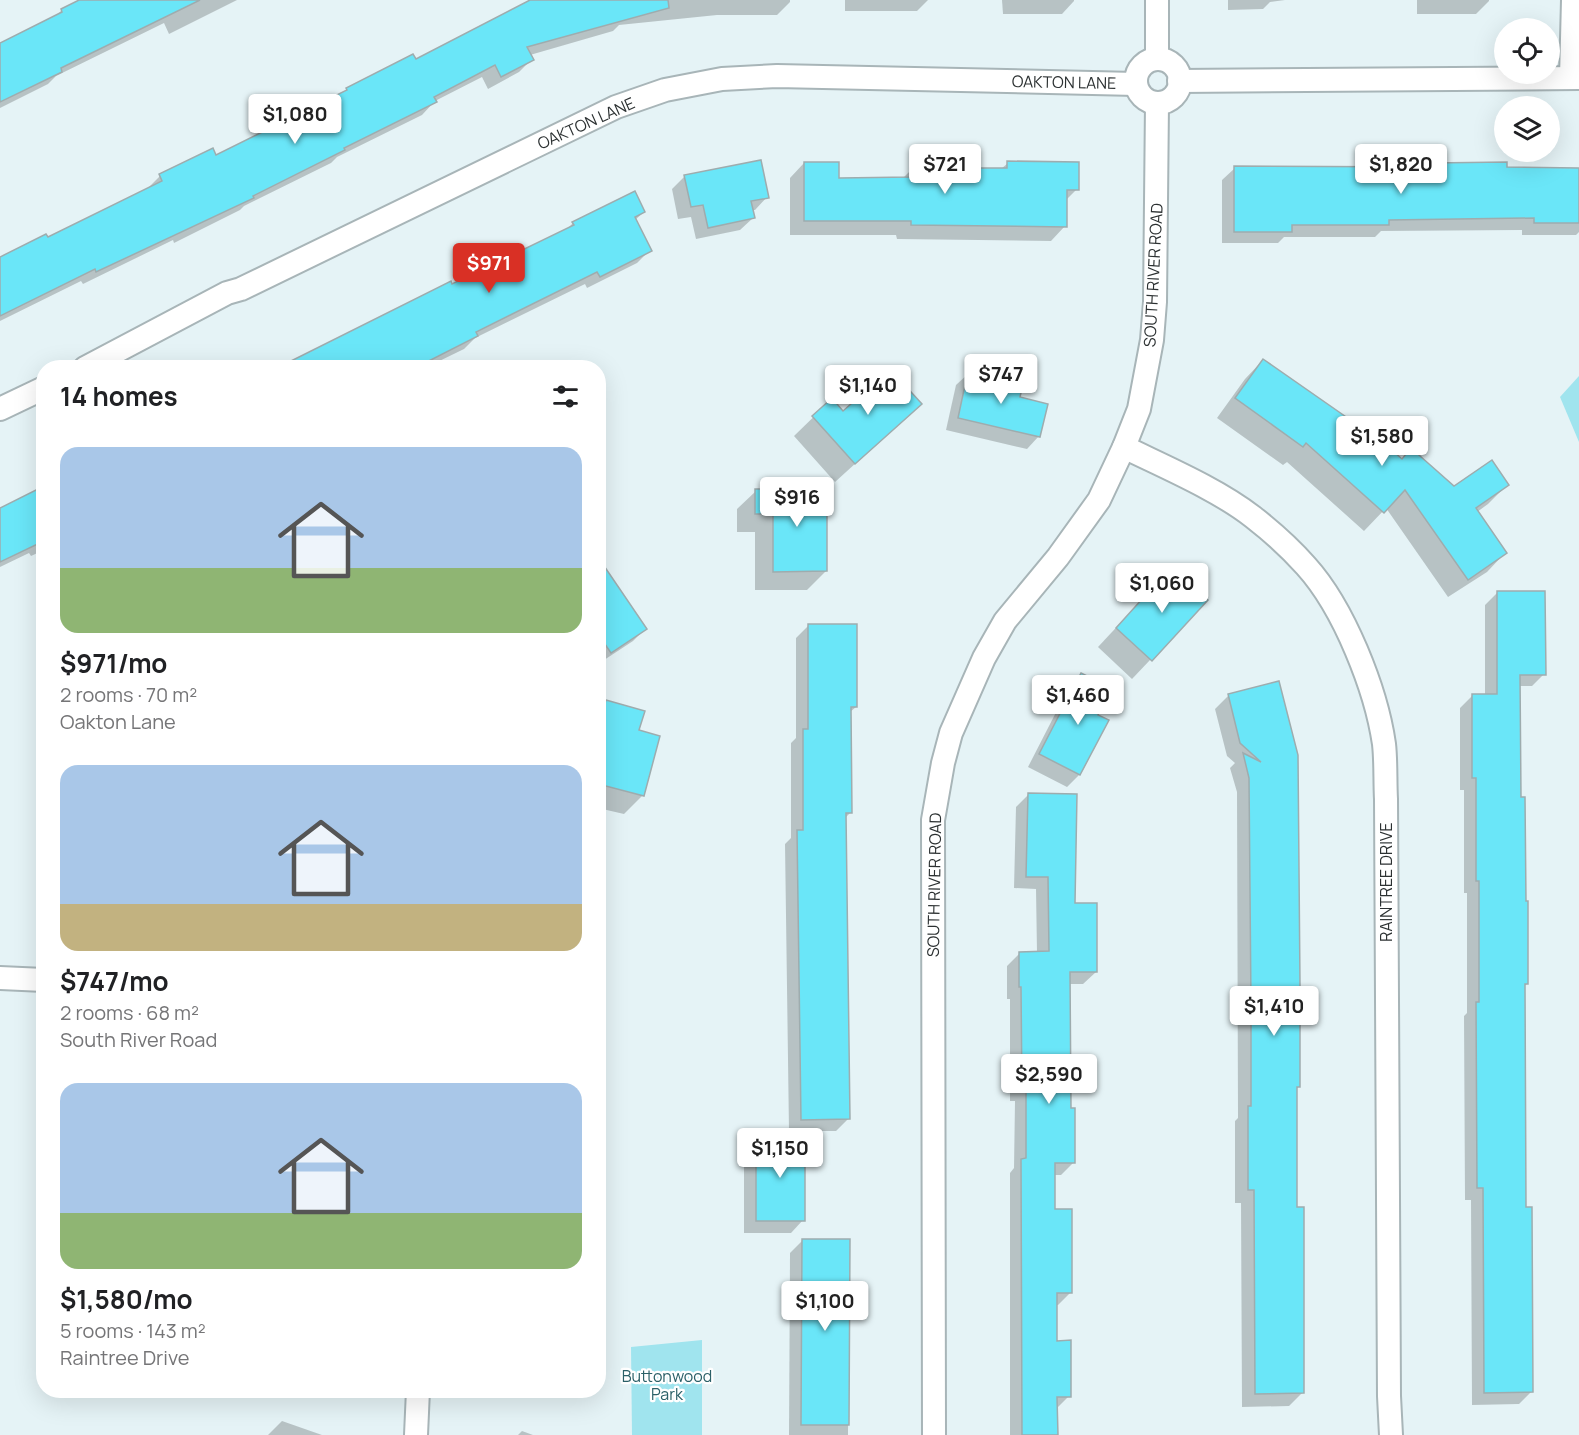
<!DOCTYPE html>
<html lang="en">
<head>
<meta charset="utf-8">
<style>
	:root { --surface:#fff; --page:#f2f2f2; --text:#202124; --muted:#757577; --accent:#d93025 }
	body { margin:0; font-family:Manrope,sans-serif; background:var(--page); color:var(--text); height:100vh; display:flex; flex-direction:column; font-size:22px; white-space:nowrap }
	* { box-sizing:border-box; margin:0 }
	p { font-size:20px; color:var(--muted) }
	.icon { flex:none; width:33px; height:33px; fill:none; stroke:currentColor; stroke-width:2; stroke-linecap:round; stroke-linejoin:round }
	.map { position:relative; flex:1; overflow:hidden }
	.drawer { position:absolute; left:36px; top:360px; width:570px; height:1038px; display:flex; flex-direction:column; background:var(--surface); border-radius:24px; box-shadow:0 6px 24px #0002 }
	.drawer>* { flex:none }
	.tools { position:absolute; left:1494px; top:18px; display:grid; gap:12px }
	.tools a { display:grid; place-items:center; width:66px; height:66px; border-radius:50%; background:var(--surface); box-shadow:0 6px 24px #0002; font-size:30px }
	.price { position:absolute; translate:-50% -51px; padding:0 14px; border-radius:6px; background:#fff; color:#222; font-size:20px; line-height:39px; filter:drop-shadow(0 2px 3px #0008) }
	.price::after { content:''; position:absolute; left:50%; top:36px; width:18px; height:14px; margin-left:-9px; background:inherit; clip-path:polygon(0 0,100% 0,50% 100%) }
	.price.selected { background:var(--accent); color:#fff }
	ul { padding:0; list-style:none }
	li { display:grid; align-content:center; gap:12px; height:318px; padding:0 24px }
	li span { display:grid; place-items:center; height:186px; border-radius:18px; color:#555 }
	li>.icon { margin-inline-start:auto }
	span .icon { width:108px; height:108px; fill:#fffc; stroke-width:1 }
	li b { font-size:26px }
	h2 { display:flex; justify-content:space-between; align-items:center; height:72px; padding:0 24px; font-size:26px }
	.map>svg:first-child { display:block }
</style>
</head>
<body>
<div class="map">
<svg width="1579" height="1435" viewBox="0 0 1579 1435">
	<rect width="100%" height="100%" fill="#e5f3f6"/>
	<!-- green -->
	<g fill="#a0e4ee">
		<polygon points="1579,376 1579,442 1560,397"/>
		<polygon points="702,1340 702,1435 632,1435 631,1347"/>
	</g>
	<!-- shadow -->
	<g fill="#0003">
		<polygon points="83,0 237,0 169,34 164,23 56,76 48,84 0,108 0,45 54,18 62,10"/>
		<polygon points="530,0 790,0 790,2 777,15 717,15 619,25 613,31 530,55 532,59 519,72 488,89 482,77 435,101 422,115 337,157 331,163 244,206 240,210 174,243 173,240 83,284 81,281 0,321 0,259 47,239 147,189 160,176 215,157 342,94 347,89 415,61"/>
		<polygon points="845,0 928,0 917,11 845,11"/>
		<polygon points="1002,0 1074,0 1074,1 1062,14 1003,14"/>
		<polygon points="1228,0 1285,0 1270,2 1263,9 1228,10"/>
		<polygon points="1417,0 1489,0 1489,1 1476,14 1417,14"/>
		<polygon points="804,163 837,179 902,179 911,170 1001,169 1008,163 1077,189 1065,201 1065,226 1051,241 897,239 896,235 790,235 790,178"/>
		<polygon points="1433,164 1506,168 1579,169 1579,232 1576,235 1522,235 1522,230 1381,231 1375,237 1284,237 1278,243 1222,243 1222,180 1235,168 1429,168"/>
		<polygon points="685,176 767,197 755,210 751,210 753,218 740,230 696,239 691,217 678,219 672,189"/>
		<polygon points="644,212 635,220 650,250 637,263 587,288 585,284 475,338 464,349 425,368 278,368 450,283 452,286 566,230 573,223"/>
		<polygon points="1263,360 1401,460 1453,488 1507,485 1488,504 1477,512 1505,553 1487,572 1448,597 1386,508 1364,531 1287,462 1283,465 1217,418 1245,379"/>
		<polygon points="969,373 1018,398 1039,436 1027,449 946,430 956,385"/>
		<polygon points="831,400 843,413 901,422 835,482 794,436"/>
		<polygon points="44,487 44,550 31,556 29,553 0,567 0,509"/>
		<polygon points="756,491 826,571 807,590 755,590 755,532 737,532 737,509"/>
		<polygon points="598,561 645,629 633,641 598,664"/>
		<polygon points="1153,588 1206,601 1132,679 1098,647"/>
		<polygon points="1497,593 1544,674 1532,686 1519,686 1520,799 1527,984 1523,987 1525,1208 1531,1392 1519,1404 1472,1405 1471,1200 1465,1200 1464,1016 1467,1013 1467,893 1464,893 1464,790 1460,790 1460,708 1472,696 1485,696 1485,605"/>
		<polygon points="809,625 856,707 850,712 850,813 845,818 848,1119 836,1131 789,1131 785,844 791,838 791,743 796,738 796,638"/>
		<polygon points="1081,675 1096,715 1106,720 1079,775 1067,787 1028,767 1069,687"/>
		<polygon points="1278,683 1298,1087 1295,1090 1296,1208 1302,1393 1289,1406 1242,1407 1241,1203 1235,1203 1235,1121 1238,1118 1237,792 1230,768 1235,763 1227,756 1215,709 1229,695"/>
		<polygon points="607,702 643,795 624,814 598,808 598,710"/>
		<polygon points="1029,794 1073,905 1096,972 1083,984 1069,984 1069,1109 1074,1162 1061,1175 1054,1175 1054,1210 1071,1292 1058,1305 1056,1305 1056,1342 1069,1396 1057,1408 1056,1435 1010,1435 1010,1173 1014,1168 1015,1101 1010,1101 1010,999 1007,999 1007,966 1020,953 1037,953 1036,889 1014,888 1016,807"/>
		<polygon points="756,1139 803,1220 791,1233 744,1233 744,1151"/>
		<polygon points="849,1240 848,1435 789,1435 790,1253 802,1241"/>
		<polygon points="282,1421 322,1435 268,1435"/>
		<polygon points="522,1431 533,1435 518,1435"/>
	</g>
	<!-- building -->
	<g fill="#6ae6f8" stroke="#9eacae" stroke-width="1.5">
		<polygon points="79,0 200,0 61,68 62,72 0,102 0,43 62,12 61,9"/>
		<polygon points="530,0 668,0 669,8 527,47 534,60 501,77 495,65 434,97 437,102 344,148 345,150 253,196 254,198 96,272 95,269 0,316 0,257 46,234 48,237 162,181 159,174 213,148 216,155 347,90 346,88 413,54 416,59"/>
		<polygon points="761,160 769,198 751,201 755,218 708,228 703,205 691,207 684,175"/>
		<polygon points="1007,161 1079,162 1079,190 1067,190 1067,227 911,225 911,221 804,221 804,162 839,162 839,178 910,177 910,168 1007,168"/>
		<polygon points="1507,162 1507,167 1579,168 1579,223 1534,223 1534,218 1389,220 1389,225 1292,225 1292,232 1234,232 1234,166 1432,167 1432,163"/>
		<polygon points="635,191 645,212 635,217 652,251 600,277 597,272 476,332 478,336 415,368 277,368 451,281 452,284 574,225 572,222"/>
		<polygon points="1263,359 1352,421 1355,417 1402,459 1411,448 1454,486 1492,460 1509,485 1476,508 1507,553 1468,580 1405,490 1384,513 1306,443 1303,447 1235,398"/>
		<polygon points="890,369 922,404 855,464 812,416 832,398 843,411"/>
		<polygon points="968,371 1023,384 1020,397 1048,404 1040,437 958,418"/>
		<polygon points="44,486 44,541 0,562 0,508"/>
		<polygon points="755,489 827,489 827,571 773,572 773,514 755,514"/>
		<polygon points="598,557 647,629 611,653 598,634"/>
		<polygon points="1171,567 1208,600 1152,661 1116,628"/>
		<polygon points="1497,591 1545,591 1546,675 1520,675 1521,797 1525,797 1526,901 1528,901 1528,984 1525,984 1526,1207 1532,1207 1533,1392 1484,1393 1483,1188 1477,1188 1476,1002 1479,1002 1479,881 1476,881 1476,778 1472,778 1472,694 1497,694"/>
		<polygon points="808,624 857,624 857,707 851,707 852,813 846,813 850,1119 801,1120 797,830 803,830 803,729 808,729"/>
		<polygon points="1081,673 1111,688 1098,715 1109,720 1080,775 1039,754"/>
		<polygon points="1279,681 1298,755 1300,984 1300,1087 1297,1087 1297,1207 1304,1207 1304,1393 1255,1394 1254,1190 1248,1190 1248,1106 1251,1106 1251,1004 1249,778 1243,753 1261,762 1240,743 1228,694"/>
		<polygon points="606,700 645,711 639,730 660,736 644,796 598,784 598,729"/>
		<polygon points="1028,793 1077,794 1075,903 1097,903 1097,972 1070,972 1071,1108 1075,1108 1075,1163 1055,1163 1055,1209 1072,1209 1072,1293 1057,1293 1057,1341 1071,1340 1071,1397 1057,1397 1058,1435 1022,1435 1021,1159 1026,1158 1026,1090 1022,1090 1021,987 1019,987 1019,952 1049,951 1048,877 1026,877"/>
		<rect x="756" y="1137" width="49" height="84"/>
		<polygon points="802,1239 850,1239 849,1425 801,1425"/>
	</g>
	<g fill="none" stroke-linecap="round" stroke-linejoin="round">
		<defs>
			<g id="street">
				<polyline points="1157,0 1157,59"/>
				<circle cx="1158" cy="81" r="22"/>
				<polyline points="1571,78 1573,0"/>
				<polyline points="1179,81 1579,78"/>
				<polyline points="85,368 227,293 241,289 616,107 665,90 722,79 777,76 1136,84"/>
				<polyline points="0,409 44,388"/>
				<path d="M1124,447C1165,467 1217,489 1253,517C1271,531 1291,549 1306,566C1344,608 1376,689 1384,744C1386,762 1385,781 1386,799L1389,1396L1391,1435"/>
				<polyline points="0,978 44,980"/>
				<polyline points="416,1435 418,1390"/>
				<polyline points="934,1435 933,820 943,763 951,733 984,658 1005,621 1058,557 1099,500 1124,447 1139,409 1152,340 1155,302 1157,103"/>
			</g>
		</defs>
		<!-- street casing -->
		<use href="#street" stroke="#a8b5b8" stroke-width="26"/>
		<!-- street -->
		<use href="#street" stroke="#fff" stroke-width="22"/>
	</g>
	<g text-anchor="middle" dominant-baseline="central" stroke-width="4.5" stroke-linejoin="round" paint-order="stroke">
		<!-- street labels -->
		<g font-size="16" fill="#2c3132" stroke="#fff">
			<text transform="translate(1064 82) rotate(1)">OAKTON LANE</text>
			<text transform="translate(586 123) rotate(-24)">OAKTON LANE</text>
			<text transform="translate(1153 275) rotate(-87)">SOUTH RIVER ROAD</text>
			<text transform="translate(1386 882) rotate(-90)">RAINTREE DRIVE</text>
			<text transform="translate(934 885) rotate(-89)">SOUTH RIVER ROAD</text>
		</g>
		<!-- park labels -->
		<g font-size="16" fill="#2b6068" stroke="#fff">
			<text x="667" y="1376">Buttonwood<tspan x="667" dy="18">Park</tspan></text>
		</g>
	</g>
</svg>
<div class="tools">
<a><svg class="icon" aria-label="locate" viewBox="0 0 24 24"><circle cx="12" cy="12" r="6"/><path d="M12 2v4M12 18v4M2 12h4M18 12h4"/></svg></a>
<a><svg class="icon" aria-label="layers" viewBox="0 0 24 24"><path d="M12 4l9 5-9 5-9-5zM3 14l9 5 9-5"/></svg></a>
</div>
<b class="price" style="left:295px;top:145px">$1,080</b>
<b class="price" style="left:945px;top:195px">$721</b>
<b class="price" style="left:1401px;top:195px">$1,820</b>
<b class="price selected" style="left:489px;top:294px">$971</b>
<b class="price" style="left:1001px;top:405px">$747</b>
<b class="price" style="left:868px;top:416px">$1,140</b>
<b class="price" style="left:1382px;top:467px">$1,580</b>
<b class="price" style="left:797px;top:528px">$916</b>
<b class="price" style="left:1162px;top:614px">$1,060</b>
<b class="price" style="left:1078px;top:726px">$1,460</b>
<b class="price" style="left:1274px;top:1037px">$1,410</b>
<b class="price" style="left:1049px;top:1105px">$2,590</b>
<b class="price" style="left:780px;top:1179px">$1,150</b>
<b class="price" style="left:825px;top:1332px">$1,100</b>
<section class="drawer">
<h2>14 homes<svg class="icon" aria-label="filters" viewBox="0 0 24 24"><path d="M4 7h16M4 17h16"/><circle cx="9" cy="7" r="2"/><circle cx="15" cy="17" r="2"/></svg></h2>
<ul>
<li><span style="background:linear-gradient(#a9c7e8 65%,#8fb573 0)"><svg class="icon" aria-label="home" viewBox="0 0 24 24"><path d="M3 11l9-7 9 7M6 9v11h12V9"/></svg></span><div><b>$971/mo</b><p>2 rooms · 70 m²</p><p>Oakton Lane</p></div></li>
<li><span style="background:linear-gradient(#a9c7e8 75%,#c2b280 0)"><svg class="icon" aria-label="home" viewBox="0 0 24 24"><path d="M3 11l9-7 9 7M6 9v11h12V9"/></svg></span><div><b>$747/mo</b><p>2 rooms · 68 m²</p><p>South River Road</p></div></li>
<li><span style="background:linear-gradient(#a9c7e8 70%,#8fb573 0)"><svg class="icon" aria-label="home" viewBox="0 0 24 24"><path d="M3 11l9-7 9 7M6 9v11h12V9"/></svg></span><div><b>$1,580/mo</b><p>5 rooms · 143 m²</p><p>Raintree Drive</p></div></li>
</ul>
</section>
</div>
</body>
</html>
